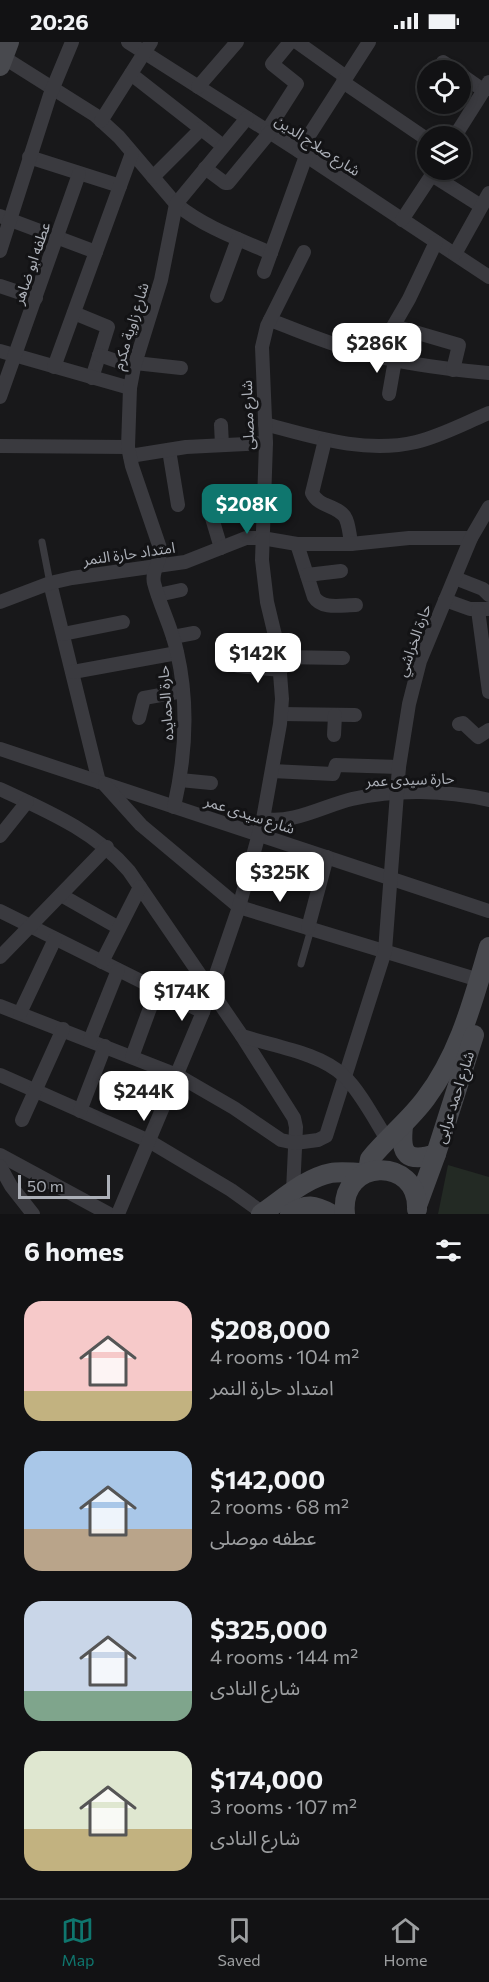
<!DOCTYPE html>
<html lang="en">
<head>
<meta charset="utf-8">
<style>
	:root { --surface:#121214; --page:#1f2022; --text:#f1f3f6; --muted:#9c9ea0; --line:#313234; --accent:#0f766e }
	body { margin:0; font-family:Commissioner,"Noto Sans Arabic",sans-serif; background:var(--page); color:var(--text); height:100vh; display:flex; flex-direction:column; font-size:22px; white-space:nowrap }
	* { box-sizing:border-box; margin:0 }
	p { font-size:20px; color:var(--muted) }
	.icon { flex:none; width:33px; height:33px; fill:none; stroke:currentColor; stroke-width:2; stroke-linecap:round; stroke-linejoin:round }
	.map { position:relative; height:1172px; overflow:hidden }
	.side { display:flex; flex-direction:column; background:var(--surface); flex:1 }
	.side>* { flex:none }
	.buttons { position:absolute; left:417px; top:18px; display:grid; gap:12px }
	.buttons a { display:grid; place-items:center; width:54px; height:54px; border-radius:50%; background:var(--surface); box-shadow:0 3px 9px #0003,0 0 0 2px var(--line); font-size:30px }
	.scale { position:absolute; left:18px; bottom:15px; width:92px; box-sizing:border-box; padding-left:6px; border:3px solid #acb0b8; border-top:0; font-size:16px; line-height:21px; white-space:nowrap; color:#acb0b8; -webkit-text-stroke:4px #131315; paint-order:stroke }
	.price { position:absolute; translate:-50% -51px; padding:0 14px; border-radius:12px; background:#fff; color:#222; font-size:20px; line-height:39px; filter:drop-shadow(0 2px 3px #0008) }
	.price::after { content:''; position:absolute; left:50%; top:36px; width:18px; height:14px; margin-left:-9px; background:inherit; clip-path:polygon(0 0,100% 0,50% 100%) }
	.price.on { background:var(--accent); color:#fff }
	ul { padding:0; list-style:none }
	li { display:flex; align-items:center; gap:18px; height:150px; padding:0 24px }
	li span { display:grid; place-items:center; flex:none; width:168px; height:120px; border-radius:18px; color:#555 }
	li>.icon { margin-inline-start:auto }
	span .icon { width:72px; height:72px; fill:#fffc; stroke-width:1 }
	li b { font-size:26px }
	h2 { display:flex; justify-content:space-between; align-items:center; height:72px; padding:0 24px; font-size:26px }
	.status { display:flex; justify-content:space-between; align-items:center; height:42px; padding:0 30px; background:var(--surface); direction:ltr }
	.status svg { height:16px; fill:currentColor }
	.dock { display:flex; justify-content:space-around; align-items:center; height:84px; border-top:2px solid var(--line); background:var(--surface); font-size:16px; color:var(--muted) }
	.dock a { display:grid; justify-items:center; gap:3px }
	.dock .on { color:var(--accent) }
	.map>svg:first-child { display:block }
</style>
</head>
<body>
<div class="status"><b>20:26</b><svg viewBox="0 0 49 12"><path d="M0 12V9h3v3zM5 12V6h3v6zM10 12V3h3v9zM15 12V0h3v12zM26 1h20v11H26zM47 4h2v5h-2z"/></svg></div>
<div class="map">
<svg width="489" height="1172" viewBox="0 0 489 1172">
	<rect width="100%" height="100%" fill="#18181a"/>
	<!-- green -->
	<polygon fill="#232a24" points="448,1123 489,1135 489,1172 438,1172"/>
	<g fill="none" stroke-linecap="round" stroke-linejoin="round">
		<!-- lane -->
		<g stroke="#3a3a3f" stroke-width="7">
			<polyline points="42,500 50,541"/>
			<polyline points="301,922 311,887"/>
		</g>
		<!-- street -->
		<g stroke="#3a3a3f" stroke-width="14">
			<polyline points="128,0 299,109 489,235"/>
			<polyline points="297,0 346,35"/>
			<path d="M3,15L95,73L119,95L176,162C204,185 238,197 271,211"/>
			<polyline points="443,20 455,28"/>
			<polyline points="131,32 223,104"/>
			<polyline points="460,32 483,48"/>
			<polyline points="343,40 428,98"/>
			<polyline points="198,45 237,0"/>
			<polyline points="101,79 151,0"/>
			<polyline points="267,89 297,42 272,22 290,0"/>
			<polyline points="455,94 489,40"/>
			<polyline points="299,109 369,0"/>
			<polyline points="29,115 120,144"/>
			<polyline points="205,126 225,141 228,141 270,90"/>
			<polyline points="432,133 481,164"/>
			<polyline points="153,135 201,87"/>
			<polyline points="0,174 96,210"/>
			<polyline points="402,178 435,128"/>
			<polyline points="0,209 50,53 72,0"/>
			<polyline points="455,212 489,151"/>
			<polyline points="264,230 306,114"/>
			<polyline points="0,244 36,256"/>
			<polyline points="217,254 238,197"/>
			<polyline points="74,271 108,285 92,336"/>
			<path d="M270,278C297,288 324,300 353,308C397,321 443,327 489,331"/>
			<polyline points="394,284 459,303 453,328"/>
			<polyline points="0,309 130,346"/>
			<polyline points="99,313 134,325"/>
			<polyline points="376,314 409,257 436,200"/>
			<polyline points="135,321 181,326"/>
			<polyline points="54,325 132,111"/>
			<polyline points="389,352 395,318"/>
			<polyline points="0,355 79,132"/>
			<path d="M265,382C314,395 365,412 416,400C441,394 465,381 489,371"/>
			<polyline points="221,383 222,403"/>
			<path d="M325,398L312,451C319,466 340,463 346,477C349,484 350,494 351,502"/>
			<polyline points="0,404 128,405"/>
			<polyline points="169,408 178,463"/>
			<polyline points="130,414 186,405 266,401"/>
			<polyline points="212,476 221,506"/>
			<path d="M297,502L314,555C322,568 342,563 356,563"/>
			<polyline points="307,533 341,529"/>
			<polyline points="455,536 483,547 489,553"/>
			<polyline points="50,541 99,740"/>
			<polyline points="158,553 181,548"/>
			<polyline points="445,558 470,567 489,567"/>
			<polyline points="0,560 50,541 72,536 185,520 246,496 262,496 297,502 351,502 409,496 471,496"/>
			<polyline points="478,568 489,650"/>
			<polyline points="63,592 123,580"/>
			<polyline points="173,595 194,591"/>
			<polyline points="279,615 343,616"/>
			<polyline points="238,624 281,628"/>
			<polyline points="73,630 177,611"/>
			<polyline points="281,672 355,673"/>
			<polyline points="139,676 144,656 183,649"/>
			<polyline points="459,682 463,681 478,695 489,688"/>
			<polyline points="334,693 335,673"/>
			<polyline points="0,707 489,869"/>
			<polyline points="272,729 333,732 336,723 399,725"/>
			<polyline points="180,738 211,741"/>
			<polyline points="105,743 141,783 239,865 479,938"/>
			<path d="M0,747C47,769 95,789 129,829L242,994L294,1076L296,1085L293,1149"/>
			<path d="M174,765C186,713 189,662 177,610C172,586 160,564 154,541C151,528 162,519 160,506L132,424L128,405L130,346L134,325L161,238L176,162L247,76"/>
			<path d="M263,777C294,782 323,764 352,757C396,747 445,748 489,758"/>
			<polyline points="0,794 27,760"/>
			<polyline points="61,853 119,886"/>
			<polyline points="0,869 203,970"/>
			<polyline points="308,886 327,815"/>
			<polyline points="0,915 107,805"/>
			<polyline points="102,920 140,845"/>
			<polyline points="0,964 177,1033 234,1066 281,1098 295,1101 318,1098 326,1094 385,909 399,725 409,662 420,619 471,496 489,465"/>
			<polyline points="20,971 55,897"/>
			<path d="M242,994C273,1004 321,1011 344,1034C360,1049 376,1080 388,1099"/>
			<polyline points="90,998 118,928"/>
			<polyline points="132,1015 157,947"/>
			<polyline points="0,1033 149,1099 231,1148 263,1171"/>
			<polyline points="80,1069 105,1004"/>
			<polyline points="22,1078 63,987"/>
			<polyline points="0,1113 109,1172"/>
			<polyline points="0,1124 11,1144 33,1172"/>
			<polyline points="118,1172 203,970 239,865 263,777 280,682 282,657 278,606 267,560 262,518 266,401 262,305 267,284 304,210"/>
		</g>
		<!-- secondary -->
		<g stroke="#48494e" stroke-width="20">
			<polyline points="0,24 9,0"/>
			<path d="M403,1084C400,1113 407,1121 436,1112"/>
			<path d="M371,1129L369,1123L370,1117C388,1095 410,1078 426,1056C460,1011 473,958 489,905"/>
			<polyline points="418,1161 436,1112 474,993"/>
			<path d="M261,1172C282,1158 305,1136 331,1131C341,1129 353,1131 364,1131"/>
			<path d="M290,1172C306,1161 315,1163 331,1172"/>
			<path d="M345,1172C339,1115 419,1114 417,1167"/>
		</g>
	</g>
	<g text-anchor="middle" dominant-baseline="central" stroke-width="6" stroke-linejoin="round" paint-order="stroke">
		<!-- street labels -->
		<g font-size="15" fill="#acb0b8" stroke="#131315">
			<text transform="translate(318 103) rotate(33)">شارع صلاح الدين</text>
			<text transform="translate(31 221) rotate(-71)">عطفه ابو ضاهر</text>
			<text transform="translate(130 284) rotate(-73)">شارع زاوية مكرم</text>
			<text transform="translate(247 373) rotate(-92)">شارع مصلى</text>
			<text transform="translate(129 511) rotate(-8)">امتداد حارة النمر</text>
			<text transform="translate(413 598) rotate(-70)">حارة الخراشي</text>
			<text transform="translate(165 661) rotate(-94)">حارة الحمايده</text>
			<text transform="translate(410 737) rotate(-2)">حارة سيدى عمر</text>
			<text transform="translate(250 772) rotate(18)">شارع سيدى عمر</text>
			<text transform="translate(454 1055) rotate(-72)">شارع احمد عرابى</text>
		</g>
	</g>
</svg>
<div class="buttons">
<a><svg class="icon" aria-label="locate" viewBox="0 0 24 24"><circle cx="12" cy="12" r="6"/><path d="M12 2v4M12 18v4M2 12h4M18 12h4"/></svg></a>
<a><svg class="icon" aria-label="layers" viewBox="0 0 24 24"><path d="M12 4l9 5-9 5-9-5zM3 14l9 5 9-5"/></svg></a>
</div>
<div class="scale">50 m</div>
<b class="price" style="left:377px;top:332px">$286K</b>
<b class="price on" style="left:247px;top:493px">$208K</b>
<b class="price" style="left:258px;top:642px">$142K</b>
<b class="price" style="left:280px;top:861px">$325K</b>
<b class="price" style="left:182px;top:980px">$174K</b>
<b class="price" style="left:144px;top:1080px">$244K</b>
</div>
<section class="side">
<h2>6 homes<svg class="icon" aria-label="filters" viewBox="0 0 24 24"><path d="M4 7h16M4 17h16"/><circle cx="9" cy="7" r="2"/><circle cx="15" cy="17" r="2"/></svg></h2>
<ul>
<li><span style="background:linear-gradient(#f6c9c9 75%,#c2b280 0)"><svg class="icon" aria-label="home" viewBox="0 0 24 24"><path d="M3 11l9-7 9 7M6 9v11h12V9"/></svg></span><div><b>$208,000</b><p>4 rooms · 104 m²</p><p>امتداد حارة النمر</p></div></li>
<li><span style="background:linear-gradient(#a9c7e8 65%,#b9a48a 0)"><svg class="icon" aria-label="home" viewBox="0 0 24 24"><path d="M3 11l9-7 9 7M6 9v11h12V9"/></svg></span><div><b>$142,000</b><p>2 rooms · 68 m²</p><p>عطفه موصلى</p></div></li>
<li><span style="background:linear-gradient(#c9d6e8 75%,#7fa58c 0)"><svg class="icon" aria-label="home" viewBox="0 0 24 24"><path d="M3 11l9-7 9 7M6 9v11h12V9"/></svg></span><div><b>$325,000</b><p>4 rooms · 144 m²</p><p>شارع النادى</p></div></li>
<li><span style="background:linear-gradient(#dfe7d0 65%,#c2b280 0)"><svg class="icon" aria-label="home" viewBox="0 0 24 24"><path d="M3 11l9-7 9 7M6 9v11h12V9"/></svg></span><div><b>$174,000</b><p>3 rooms · 107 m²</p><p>شارع النادى</p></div></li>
</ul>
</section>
<nav class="dock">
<a class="on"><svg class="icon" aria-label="map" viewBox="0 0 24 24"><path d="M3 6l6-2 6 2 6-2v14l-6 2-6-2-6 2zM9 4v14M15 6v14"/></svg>Map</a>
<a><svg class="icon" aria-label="saved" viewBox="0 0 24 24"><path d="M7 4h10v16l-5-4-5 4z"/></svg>Saved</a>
<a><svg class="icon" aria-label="home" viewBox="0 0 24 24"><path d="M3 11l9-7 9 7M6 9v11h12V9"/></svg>Home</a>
</nav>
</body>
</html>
